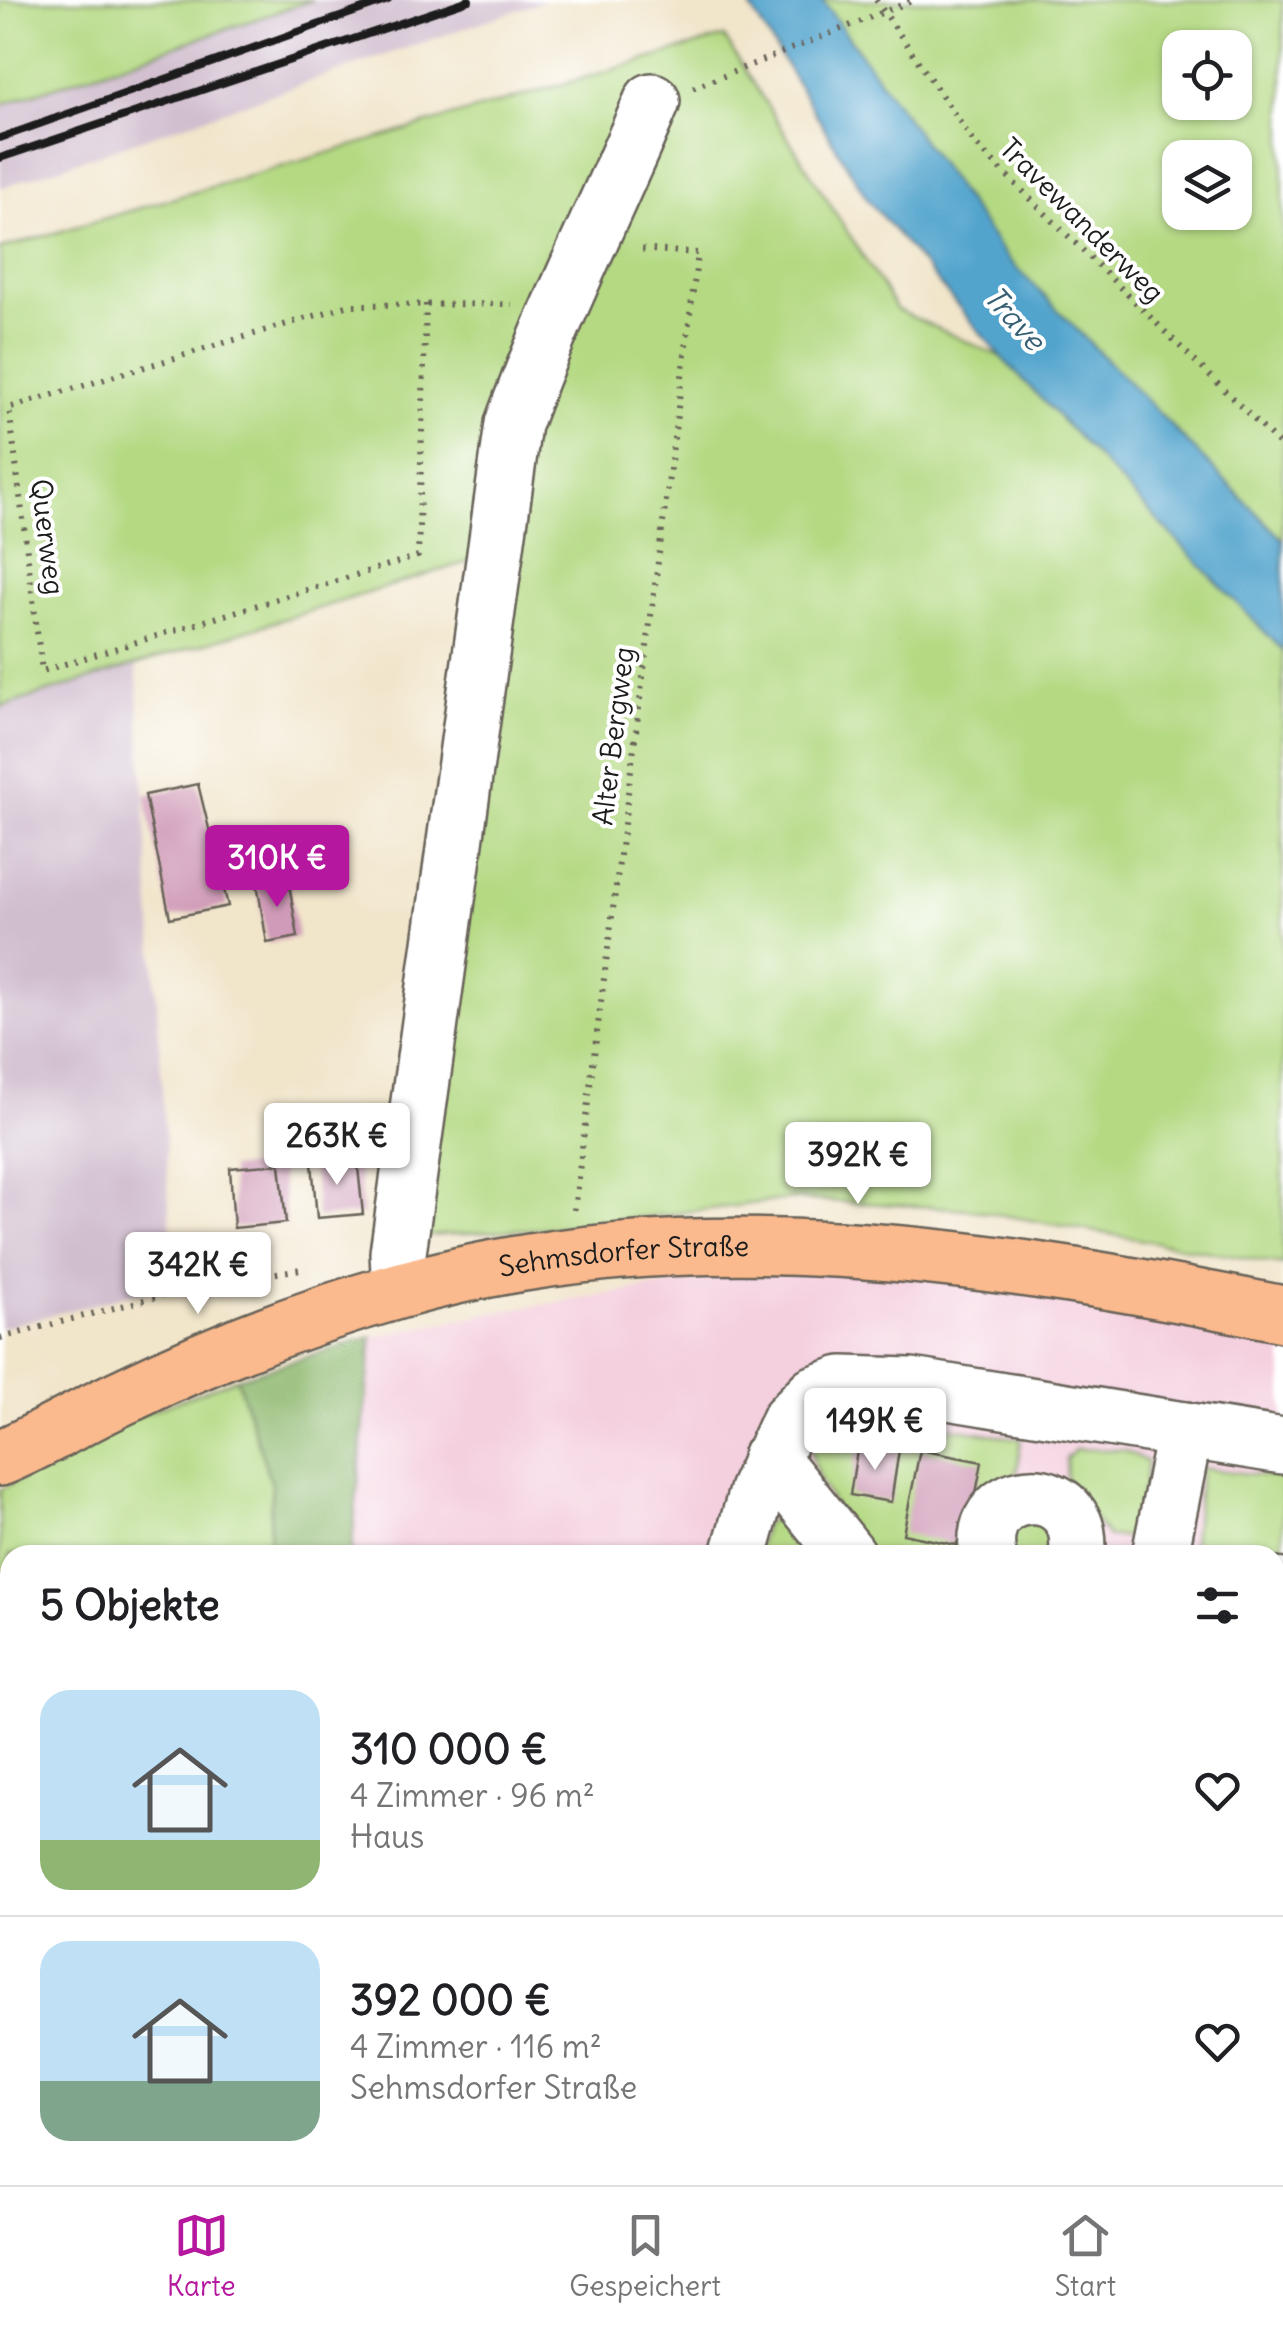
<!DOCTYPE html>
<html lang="de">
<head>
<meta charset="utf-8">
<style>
	:root { --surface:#fff; --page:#f2f2f2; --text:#202124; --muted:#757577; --line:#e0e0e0; --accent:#b5179e }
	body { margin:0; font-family:Delius,sans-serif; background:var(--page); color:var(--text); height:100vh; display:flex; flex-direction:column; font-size:38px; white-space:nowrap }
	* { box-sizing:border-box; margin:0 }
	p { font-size:32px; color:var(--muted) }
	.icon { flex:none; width:55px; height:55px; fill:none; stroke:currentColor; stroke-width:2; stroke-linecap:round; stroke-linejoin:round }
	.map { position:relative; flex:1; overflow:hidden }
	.side { position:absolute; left:0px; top:1545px; width:1285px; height:640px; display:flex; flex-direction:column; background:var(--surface); border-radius:30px 30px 0 0; box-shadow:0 2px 8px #0004 }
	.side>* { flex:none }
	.controls { position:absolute; left:1162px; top:30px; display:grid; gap:20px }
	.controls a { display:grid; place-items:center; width:90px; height:90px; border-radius:20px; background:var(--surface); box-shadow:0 2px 8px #0004; font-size:50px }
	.price { position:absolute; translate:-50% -85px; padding:0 22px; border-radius:10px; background:#fff; color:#222; font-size:32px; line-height:65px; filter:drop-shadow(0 2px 5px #0008) }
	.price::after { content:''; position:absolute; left:50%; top:60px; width:30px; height:22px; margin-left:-15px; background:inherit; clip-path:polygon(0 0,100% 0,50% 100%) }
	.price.active { background:var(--accent); color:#fff }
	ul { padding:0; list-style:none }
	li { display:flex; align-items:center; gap:30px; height:250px; padding:0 40px }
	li+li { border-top:2px solid var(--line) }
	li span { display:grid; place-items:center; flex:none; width:280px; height:200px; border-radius:30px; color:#555 }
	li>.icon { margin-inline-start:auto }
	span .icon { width:120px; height:120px; fill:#fffc; stroke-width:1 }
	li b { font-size:42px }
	h2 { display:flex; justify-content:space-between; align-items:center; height:120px; padding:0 40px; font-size:42px }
	.dock { display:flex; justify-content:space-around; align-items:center; height:140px; border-top:2px solid var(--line); background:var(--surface); font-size:28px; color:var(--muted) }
	.dock a { display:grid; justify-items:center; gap:5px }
	.dock .active { color:var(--accent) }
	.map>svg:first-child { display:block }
</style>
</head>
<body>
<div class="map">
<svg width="1283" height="2185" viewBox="0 0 1283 2185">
	<rect width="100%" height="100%" fill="#fff"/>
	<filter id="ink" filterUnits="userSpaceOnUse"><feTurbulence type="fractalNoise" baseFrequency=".01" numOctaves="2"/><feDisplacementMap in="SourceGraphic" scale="20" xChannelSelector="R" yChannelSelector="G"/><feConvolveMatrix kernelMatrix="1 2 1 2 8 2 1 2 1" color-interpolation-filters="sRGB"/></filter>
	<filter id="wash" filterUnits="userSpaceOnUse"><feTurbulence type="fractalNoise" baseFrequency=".0048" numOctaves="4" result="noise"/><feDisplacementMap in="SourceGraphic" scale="40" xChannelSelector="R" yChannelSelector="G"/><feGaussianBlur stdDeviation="2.25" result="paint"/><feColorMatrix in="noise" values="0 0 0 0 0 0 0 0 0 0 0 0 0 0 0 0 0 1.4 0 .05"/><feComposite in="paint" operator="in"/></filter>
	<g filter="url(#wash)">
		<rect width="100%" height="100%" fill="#f1e5ca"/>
		<!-- built -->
		<polygon fill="#f4cfde" points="768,1269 929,1273 1283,1344 1283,2185 262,2185 263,2175 1275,2175 1275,1555 351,1555 372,1337 495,1312"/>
		<!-- industrial -->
		<g fill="#d0bdce">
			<polygon points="311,0 546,0 0,188 0,104"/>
			<polygon points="136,662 174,1283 0,1328 0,707"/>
		</g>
		<!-- green -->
		<g fill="#b4d982" stroke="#687a4f" stroke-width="2.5" fill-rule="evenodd">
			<polygon points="0,0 313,0 0,105"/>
			<path d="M822,0H1283V540L1006,257ZM1180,48H1235V102H1180ZM1180,158H1235V212H1180Z"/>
			<polygon points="724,37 897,310 1001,357 1283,651 1283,1265 968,1209 791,1199 572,1226 415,1237 506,550 0,707 0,249"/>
			<polygon points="237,1378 272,1486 268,1555 10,1555 10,2175 194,2175 192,2185 0,2185 0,1490 135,1417"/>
			<path d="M861,1413L1021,1439L1016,1483L972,1548L958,1555H871C840,1514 761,1423 861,1413Z"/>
			<polygon points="1076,1449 1124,1450 1147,1462 1140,1521 1129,1537 1108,1537 1067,1481 1066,1459"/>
			<polygon points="1201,1468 1283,1478 1283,1560 1275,1555 1192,1549"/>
			<polygon points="794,1514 811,1541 802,1555 756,1555 765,1523"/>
			<polygon points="1048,1518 1055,1555 1012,1555 1011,1527"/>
			<rect x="1275" y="1772" width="8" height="106"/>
			<polygon points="665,2175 1020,2175 1018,2185 669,2185"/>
		</g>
		<!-- forest -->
		<g fill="#8fb970" stroke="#566a46" stroke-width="2.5">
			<polygon points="372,1337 351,1555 268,1555 272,1486 237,1378"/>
			<polygon points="194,2175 263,2175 262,2185 192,2185"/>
		</g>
		<!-- water -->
		<polygon fill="#52a4cd" stroke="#376074" stroke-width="2.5" points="746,0 822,0 1006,257 1283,540 1283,651 1001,357 868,200"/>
		<g id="blocks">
			<!-- building -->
			<g fill="#d09bb8">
				<polygon points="198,784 228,906 170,918 145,795"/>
				<polygon points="288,878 298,937 267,943 257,883"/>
				<polygon points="357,1158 363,1214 317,1218 312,1163"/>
				<polygon points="280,1164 286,1223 234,1228 230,1168"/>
				<polygon points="858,1444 899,1450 891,1502 850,1495"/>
				<polygon points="920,1450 982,1462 972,1514 956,1545 903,1534"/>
			</g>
		</g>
	</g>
	<g filter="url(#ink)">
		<use href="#blocks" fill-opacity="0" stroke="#676259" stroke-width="2.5"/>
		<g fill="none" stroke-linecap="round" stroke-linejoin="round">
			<defs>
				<g id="minor">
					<path d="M400,1290L398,1253L513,424C553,314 606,209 652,101"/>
					<polyline points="770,1458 848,1555"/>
					<polyline points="739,1555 757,1491 789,1420 814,1394 842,1384 911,1386 1283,1446"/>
					<path d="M988,1555C973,1480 1088,1475 1077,1555"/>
					<polyline points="1160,1555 1185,1430"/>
					<polyline points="1275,1586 1283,1587"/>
					<polyline points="1275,1667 1283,1668"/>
					<polyline points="1275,1755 1283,1754"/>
					<polyline points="1275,1892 1283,1891"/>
					<polyline points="1275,2013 1283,2006"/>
					<polyline points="652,2175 654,2185"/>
					<polyline points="1061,2185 1074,2175"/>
					<polyline points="1167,2185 1169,2175"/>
				</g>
				<g id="major">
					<path id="s1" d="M0,1458C45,1439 85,1414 129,1394C215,1352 306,1317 398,1291C689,1207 992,1256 1283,1314"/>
				</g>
			</defs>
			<!-- minor casing -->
			<use href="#minor" stroke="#676259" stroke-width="60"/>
			<!-- major casing -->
			<use href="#major" stroke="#676259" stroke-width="60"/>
			<!-- path -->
			<g stroke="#676259" stroke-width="6" stroke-dasharray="2.5 8" stroke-linecap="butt">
				<polyline points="876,0 975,144 1283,448"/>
				<polyline points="693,88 914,0"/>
				<polyline points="426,304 418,556 42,671 9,408 350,305 512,304"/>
				<polyline points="574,1210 698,253 635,249"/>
				<polyline points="0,1338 198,1286 301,1269"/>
			</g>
			<!-- minor -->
			<use href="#minor" stroke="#fff" stroke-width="55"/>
			<!-- major -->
			<use href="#major" stroke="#fbba8d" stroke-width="55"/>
			<!-- rail -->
			<g stroke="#1c1c1c" stroke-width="8">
				<polyline points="0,138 388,0"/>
				<polyline points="0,158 469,0"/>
			</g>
		</g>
	</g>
	<g text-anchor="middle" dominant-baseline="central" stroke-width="8" stroke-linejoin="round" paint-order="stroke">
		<!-- street labels -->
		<g font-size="28" fill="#1c1c1c" stroke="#fff">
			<text transform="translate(1082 220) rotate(45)">Travewanderweg</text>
			<text transform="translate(48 537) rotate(83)">Querweg</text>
			<text transform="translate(613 736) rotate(-83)">Alter Bergweg</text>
			<text stroke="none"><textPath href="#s1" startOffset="662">Sehmsdorfer Straße</textPath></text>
		</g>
		<!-- water labels -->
		<g font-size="30" font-style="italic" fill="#376074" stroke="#fff">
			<text transform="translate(1015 318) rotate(48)">Trave</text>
		</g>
	</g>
</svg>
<div class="controls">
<a><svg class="icon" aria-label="locate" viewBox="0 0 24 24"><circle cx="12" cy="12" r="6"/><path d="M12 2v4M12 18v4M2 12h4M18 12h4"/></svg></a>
<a><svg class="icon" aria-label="layers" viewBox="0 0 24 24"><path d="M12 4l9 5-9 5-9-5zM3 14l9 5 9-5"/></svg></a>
</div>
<b class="price active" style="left:277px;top:910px">310K €</b>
<b class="price" style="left:337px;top:1188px">263K €</b>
<b class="price" style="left:858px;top:1207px">392K €</b>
<b class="price" style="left:198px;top:1317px">342K €</b>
<b class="price" style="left:875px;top:1473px">149K €</b>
<section class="side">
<h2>5 Objekte<svg class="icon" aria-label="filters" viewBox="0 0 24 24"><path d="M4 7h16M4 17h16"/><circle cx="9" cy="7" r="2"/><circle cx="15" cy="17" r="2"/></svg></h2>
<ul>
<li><span style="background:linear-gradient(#bfe0f5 75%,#8fb573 0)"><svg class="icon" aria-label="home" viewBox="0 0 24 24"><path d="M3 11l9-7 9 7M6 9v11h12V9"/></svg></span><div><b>310 000 €</b><p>4 Zimmer · 96 m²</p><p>Haus</p></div><svg class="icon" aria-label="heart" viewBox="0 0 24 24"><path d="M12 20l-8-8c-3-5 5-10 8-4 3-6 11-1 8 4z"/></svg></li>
<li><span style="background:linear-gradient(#bfe0f5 70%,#7fa58c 0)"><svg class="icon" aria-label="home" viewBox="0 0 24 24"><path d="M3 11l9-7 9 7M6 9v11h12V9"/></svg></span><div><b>392 000 €</b><p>4 Zimmer · 116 m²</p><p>Sehmsdorfer Straße</p></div><svg class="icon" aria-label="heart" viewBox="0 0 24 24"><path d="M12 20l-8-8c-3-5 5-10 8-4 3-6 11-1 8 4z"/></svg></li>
</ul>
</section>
</div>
<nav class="dock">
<a class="active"><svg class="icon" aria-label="map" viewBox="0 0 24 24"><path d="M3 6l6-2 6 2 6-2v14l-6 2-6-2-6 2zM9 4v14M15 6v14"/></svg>Karte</a>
<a><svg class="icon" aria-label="saved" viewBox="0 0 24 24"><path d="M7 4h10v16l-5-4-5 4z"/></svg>Gespeichert</a>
<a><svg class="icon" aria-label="home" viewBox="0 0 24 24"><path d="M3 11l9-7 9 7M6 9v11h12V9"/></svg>Start</a>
</nav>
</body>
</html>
